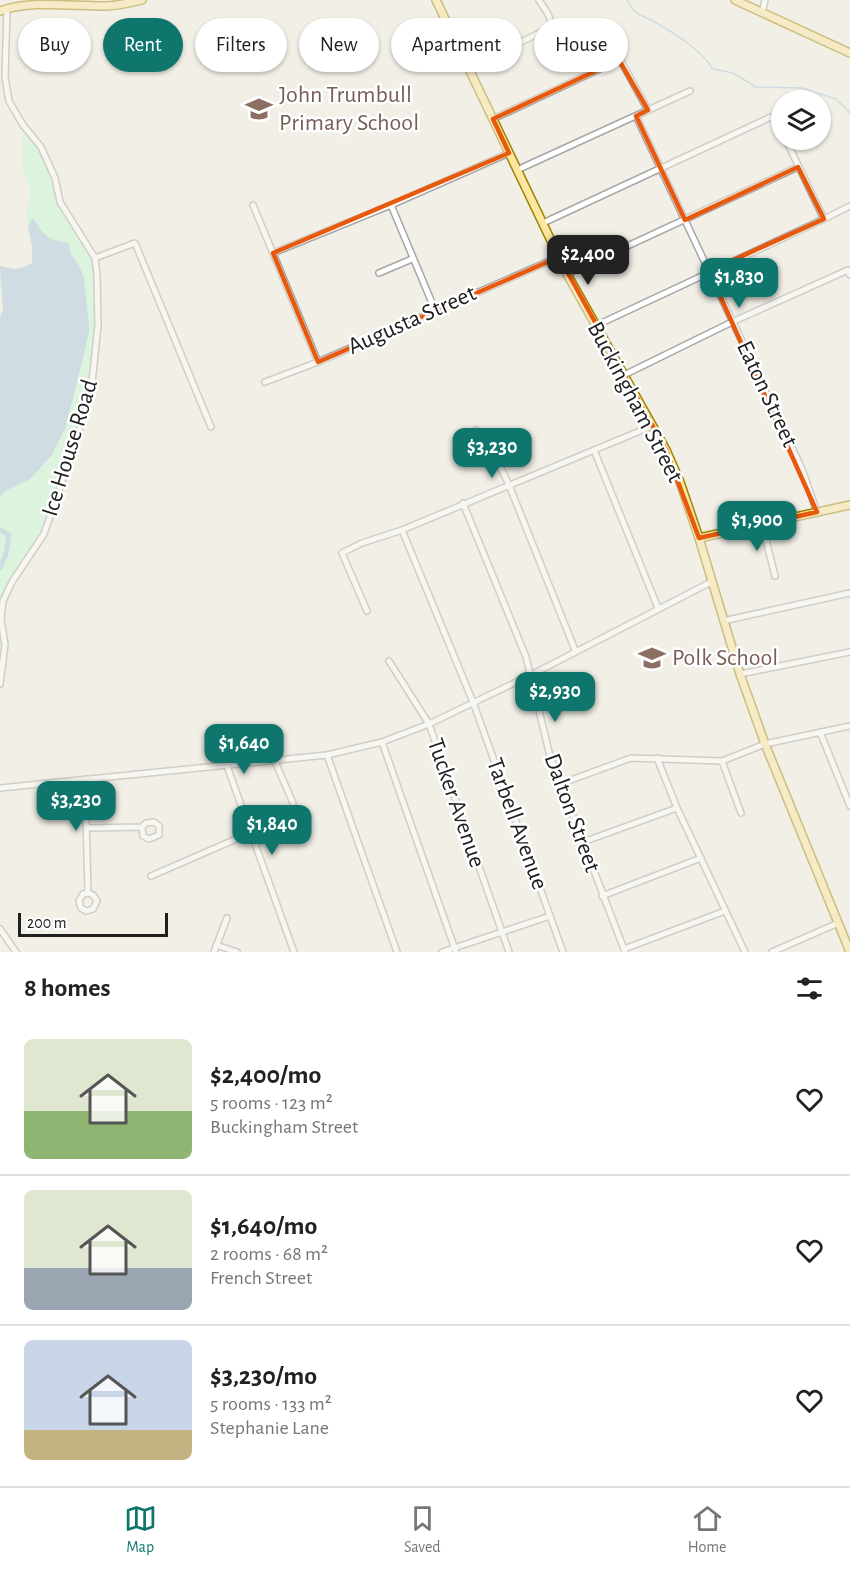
<!DOCTYPE html>
<html lang="en">
<head>
<meta charset="utf-8">
<style>
	:root { --surface:#fff; --page:#f6f6f6; --text:#222; --muted:#767676; --line:#e0e0e0; --accent:#0f766e }
	body { margin:0; font-family:"Alegreya Sans",sans-serif; background:var(--page); color:var(--text); height:100vh; display:flex; flex-direction:column; font-size:22px; white-space:nowrap }
	* { box-sizing:border-box; margin:0 }
	p { font-size:20px; color:var(--muted) }
	.icon { flex:none; width:33px; height:33px; fill:none; stroke:currentColor; stroke-width:2; stroke-linecap:round; stroke-linejoin:round }
	.map { position:relative; height:952px; overflow:hidden }
	.drawer { display:flex; flex-direction:column; background:var(--surface); flex:1 }
	.drawer>* { flex:none }
	.banner { position:absolute; left:18px; top:18px; width:814px; height:54px; display:flex; gap:12px }
	.controls { position:absolute; left:771px; top:90px; display:grid; gap:12px }
	.controls a { display:grid; place-items:center; width:60px; height:60px; border-radius:50%; background:var(--surface); box-shadow:0 2px 4px #0004; font-size:30px }
	.scale { position:absolute; left:18px; bottom:15px; width:150px; box-sizing:border-box; padding-left:6px; border:3px solid #202020; border-top:0; font-size:16px; line-height:21px; white-space:nowrap; color:#202020; -webkit-text-stroke:4px #fff; paint-order:stroke }
	.price { position:absolute; translate:-50% -51px; padding:0 14px; border-radius:12px; background:var(--accent); color:#fff; font-size:20px; line-height:39px; filter:drop-shadow(0 2px 3px #0008) }
	.price::after { content:''; position:absolute; left:50%; top:36px; width:18px; height:14px; margin-left:-9px; background:inherit; clip-path:polygon(0 0,100% 0,50% 100%) }
	.price.active { background:#222; color:#fff }
	ul { padding:0; list-style:none }
	li { display:flex; align-items:center; gap:18px; height:150px; padding:0 24px }
	li+li { border-top:2px solid var(--line) }
	li span { display:grid; place-items:center; flex:none; width:168px; height:120px; border-radius:9px; color:#555 }
	li>.icon { margin-inline-start:auto }
	span .icon { width:72px; height:72px; fill:#fffc; stroke-width:1 }
	li b { font-size:26px }
	h2 { display:flex; justify-content:space-between; align-items:center; height:72px; padding:0 24px; font-size:26px }
	.tag { padding:0 21px; border-radius:27px; background:var(--surface); box-shadow:0 2px 4px #0004; font-size:21px; line-height:54px }
	.tag.active { background:var(--accent); color:#fff }
	.dock { display:flex; justify-content:space-around; align-items:center; height:84px; border-top:2px solid var(--line); background:var(--surface); font-size:16px; color:var(--muted) }
	.dock a { display:grid; justify-items:center; gap:3px }
	.dock .active { color:var(--accent) }
	.map>svg:first-child { display:block }
</style>
</head>
<body>
<div class="map">
<svg width="850" height="952" viewBox="0 0 850 952">
	<rect width="100%" height="100%" fill="#f1efe6"/>
	<!-- park -->
	<path fill="#c3fad2" d="M23,125L41,147L55,178L60,203L95,258L98,325L91,392L44,534L3,601L1,619L5,645H0V317C5,306 2,298 0,287C0,280 0,273 0,266C15,269 17,271 32,263L35,230L29,224L25,215L30,199V188L23,169Z"/>
	<!-- water -->
	<path fill="#a6c8df" d="M33,218C45,236 46,239 68,243L71,254L80,267L84,278L89,325V332L75,391L65,429L52,455L30,479L5,491L0,497V317L3,310L0,266C15,269 17,271 32,263V247L28,226Z"/>
	<g fill="none" stroke-linecap="round" stroke-linejoin="round">
		<!-- stream -->
		<path stroke="#a6c8df" stroke-width="1.5" d="M627,0C637,18 639,13 655,22C677,35 699,48 713,69L733,73L756,87L802,88L836,99L850,113"/>
		<!-- canal -->
		<polyline stroke="#a6c8df" stroke-width="5" points="0,530 9,535 6,554 0,568"/>
		<defs>
			<g id="minor">
				<polyline points="539,0 548,14 553,27"/>
				<polyline points="762,13 765,0"/>
				<polyline points="606,34 648,110"/>
				<polyline points="469,67 558,24"/>
				<polyline points="636,116 802,469 817,512"/>
				<polyline points="493,119 619,60"/>
				<polyline points="517,170 690,91"/>
				<polyline points="253,205 318,362"/>
				<polyline points="391,205 435,310"/>
				<polyline points="824,219 850,206"/>
				<polyline points="543,223 771,117 778,122 782,130"/>
				<polyline points="273,253 391,205 509,153"/>
				<polyline points="95,258 135,243 211,427"/>
				<polyline points="379,273 412,259"/>
				<polyline points="567,274 798,167"/>
				<polyline points="595,326 824,219 786,140"/>
				<polyline points="622,376 732,322 848,270 850,275"/>
				<polyline points="265,382 318,362 559,257"/>
				<polyline points="476,430 493,452 509,485 575,650"/>
				<polyline points="594,450 658,608"/>
				<polyline points="463,503 526,657 550,756 625,952"/>
				<polyline points="762,524 775,576"/>
				<polyline points="402,530 473,702 563,952"/>
				<polyline points="367,611 342,553 362,543 402,530 652,426"/>
				<polyline points="723,621 850,593"/>
				<polyline points="389,661 429,724 509,952"/>
				<polyline points="740,674 850,652"/>
				<polyline points="0,684 5,645 1,619 3,601 12,582 44,534 76,440 91,392 98,325 97,275 95,258 60,202 55,178 41,147 23,125 9,101 5,77 7,8"/>
				<polyline points="820,732 850,806"/>
				<polyline points="382,742 456,952"/>
				<polyline points="327,755 397,952"/>
				<polyline points="657,758 677,808 745,952"/>
				<polyline points="276,760 277,766 293,803"/>
				<polyline points="722,761 741,813"/>
				<polyline points="227,766 294,952"/>
				<polyline points="85,779 88,893 93,895 97,901 93,909 86,911 81,908 79,901 83,894 88,893"/>
				<polyline points="560,784 631,758 722,761 765,744 850,726"/>
				<polyline points="0,788 327,755 382,742 429,724 531,675 711,582"/>
				<polyline points="87,828 142,827 143,836 149,839 159,835 159,826 154,822 146,823 142,827"/>
				<polyline points="583,842 677,808"/>
				<polyline points="151,876 250,833"/>
				<polyline points="602,896 701,858"/>
				<polyline points="0,929 16,952"/>
				<polyline points="216,945 237,952"/>
				<polyline points="624,949 725,911"/>
				<polyline points="214,952 227,918"/>
				<polyline points="442,952 550,916"/>
				<polyline points="772,952 838,923"/>
			</g>
			<g id="major">
				<polyline points="436,0 567,274 666,450 680,482 699,538 740,674 765,744 850,952"/>
				<polyline points="735,0 850,53"/>
				<path d="M0,11C31,0 71,6 104,6C117,6 130,3 142,0"/>
				<polyline points="699,538 850,505"/>
			</g>
		</defs>
		<!-- minor casing -->
		<use href="#minor" stroke="#a7a7a7" stroke-width="8"/>
		<!-- major casing -->
		<use href="#major" stroke="#9c8500" stroke-width="10"/>
		<!-- minor -->
		<use href="#minor" stroke="#fff" stroke-width="5"/>
		<!-- major -->
		<use href="#major" stroke="#fde69f" stroke-width="7"/>
	</g>
	<!-- marked area -->
	<path d="M0 0H850V952H0ZM619,60L648,110L636,116L685,220L798,167L824,219L709,271L817,512L699,538L666,450L559,257L318,362L273,253L509,153L493,119Z" fill="#f1efe6" fill-opacity=".55" fill-rule="evenodd"/>
	<path fill="none" stroke="#e8590c" stroke-width="4.5" stroke-linejoin="round" d="M619,60L648,110L636,116L685,220L798,167L824,219L709,271L817,512L699,538L666,450L559,257L318,362L273,253L509,153L493,119Z"/>
	<!-- icons -->
	<defs>
		<symbol id="school-bare" viewBox="-9 -9 18 18"><path d="M0-5L7-2L0 1L-7-2ZM-4 1L0 2.5L4 1V4Q0 6-4 4Z" fill="#8d6e63" stroke="#fff" stroke-width="2.5" paint-order="stroke"/></symbol>
	</defs>
	<g fill-rule="evenodd">
		<use href="#school-bare" x="240" y="90" width="38" height="38"/>
		<use href="#school-bare" x="633" y="639" width="38" height="38"/>
	</g>
	<g text-anchor="middle" dominant-baseline="central" stroke-width="5" stroke-linejoin="round" paint-order="stroke">
		<!-- education labels -->
		<g font-size="24" fill="#785e54" stroke="#fff" text-anchor="start">
			<text x="279" y="95">John Trumbull<tspan x="279" dy="28">Primary School</tspan></text>
			<text x="672" y="658">Polk School</text>
		</g>
		<!-- street labels -->
		<g font-size="24" fill="#202020" stroke="#fff">
			<text transform="translate(412 320) rotate(-24)">Augusta Street</text>
			<text transform="translate(767 394) rotate(65)">Eaton Street</text>
			<text transform="translate(635 402) rotate(62)">Buckingham Street</text>
			<text transform="translate(70 448) rotate(-73)">Ice House Road</text>
			<text transform="translate(456 803) rotate(71)">Tucker Avenue</text>
			<text transform="translate(572 813) rotate(70)">Dalton Street</text>
			<text transform="translate(517 824) rotate(70)">Tarbell Avenue</text>
		</g>
	</g>
</svg>
<div class="controls">
<a><svg class="icon" aria-label="layers" viewBox="0 0 24 24"><path d="M12 4l9 5-9 5-9-5zM3 14l9 5 9-5"/></svg></a>
</div>
<div class="scale">200 m</div>
<b class="price active" style="left:588px;top:286px">$2,400</b>
<b class="price" style="left:739px;top:309px">$1,830</b>
<b class="price" style="left:492px;top:479px">$3,230</b>
<b class="price" style="left:757px;top:552px">$1,900</b>
<b class="price" style="left:555px;top:723px">$2,930</b>
<b class="price" style="left:244px;top:775px">$1,640</b>
<b class="price" style="left:76px;top:832px">$3,230</b>
<b class="price" style="left:272px;top:856px">$1,840</b>
<div class="banner">
<a class="tag">Buy</a>
<a class="tag active">Rent</a>
<a class="tag">Filters</a>
<a class="tag">New</a>
<a class="tag">Apartment</a>
<a class="tag">House</a>
</div>
</div>
<section class="drawer">
<h2>8 homes<svg class="icon" aria-label="filters" viewBox="0 0 24 24"><path d="M4 7h16M4 17h16"/><circle cx="9" cy="7" r="2"/><circle cx="15" cy="17" r="2"/></svg></h2>
<ul>
<li><span style="background:linear-gradient(#dfe7d0 60%,#8fb573 0)"><svg class="icon" aria-label="home" viewBox="0 0 24 24"><path d="M3 11l9-7 9 7M6 9v11h12V9"/></svg></span><div><b>$2,400/mo</b><p>5 rooms · 123 m²</p><p>Buckingham Street</p></div><svg class="icon" aria-label="heart" viewBox="0 0 24 24"><path d="M12 20l-8-8c-3-5 5-10 8-4 3-6 11-1 8 4z"/></svg></li>
<li><span style="background:linear-gradient(#dfe7d0 65%,#9aa5b1 0)"><svg class="icon" aria-label="home" viewBox="0 0 24 24"><path d="M3 11l9-7 9 7M6 9v11h12V9"/></svg></span><div><b>$1,640/mo</b><p>2 rooms · 68 m²</p><p>French Street</p></div><svg class="icon" aria-label="heart" viewBox="0 0 24 24"><path d="M12 20l-8-8c-3-5 5-10 8-4 3-6 11-1 8 4z"/></svg></li>
<li><span style="background:linear-gradient(#c9d6e8 75%,#c2b280 0)"><svg class="icon" aria-label="home" viewBox="0 0 24 24"><path d="M3 11l9-7 9 7M6 9v11h12V9"/></svg></span><div><b>$3,230/mo</b><p>5 rooms · 133 m²</p><p>Stephanie Lane</p></div><svg class="icon" aria-label="heart" viewBox="0 0 24 24"><path d="M12 20l-8-8c-3-5 5-10 8-4 3-6 11-1 8 4z"/></svg></li>
</ul>
</section>
<nav class="dock">
<a class="active"><svg class="icon" aria-label="map" viewBox="0 0 24 24"><path d="M3 6l6-2 6 2 6-2v14l-6 2-6-2-6 2zM9 4v14M15 6v14"/></svg>Map</a>
<a><svg class="icon" aria-label="saved" viewBox="0 0 24 24"><path d="M7 4h10v16l-5-4-5 4z"/></svg>Saved</a>
<a><svg class="icon" aria-label="home" viewBox="0 0 24 24"><path d="M3 11l9-7 9 7M6 9v11h12V9"/></svg>Home</a>
</nav>
</body>
</html>
